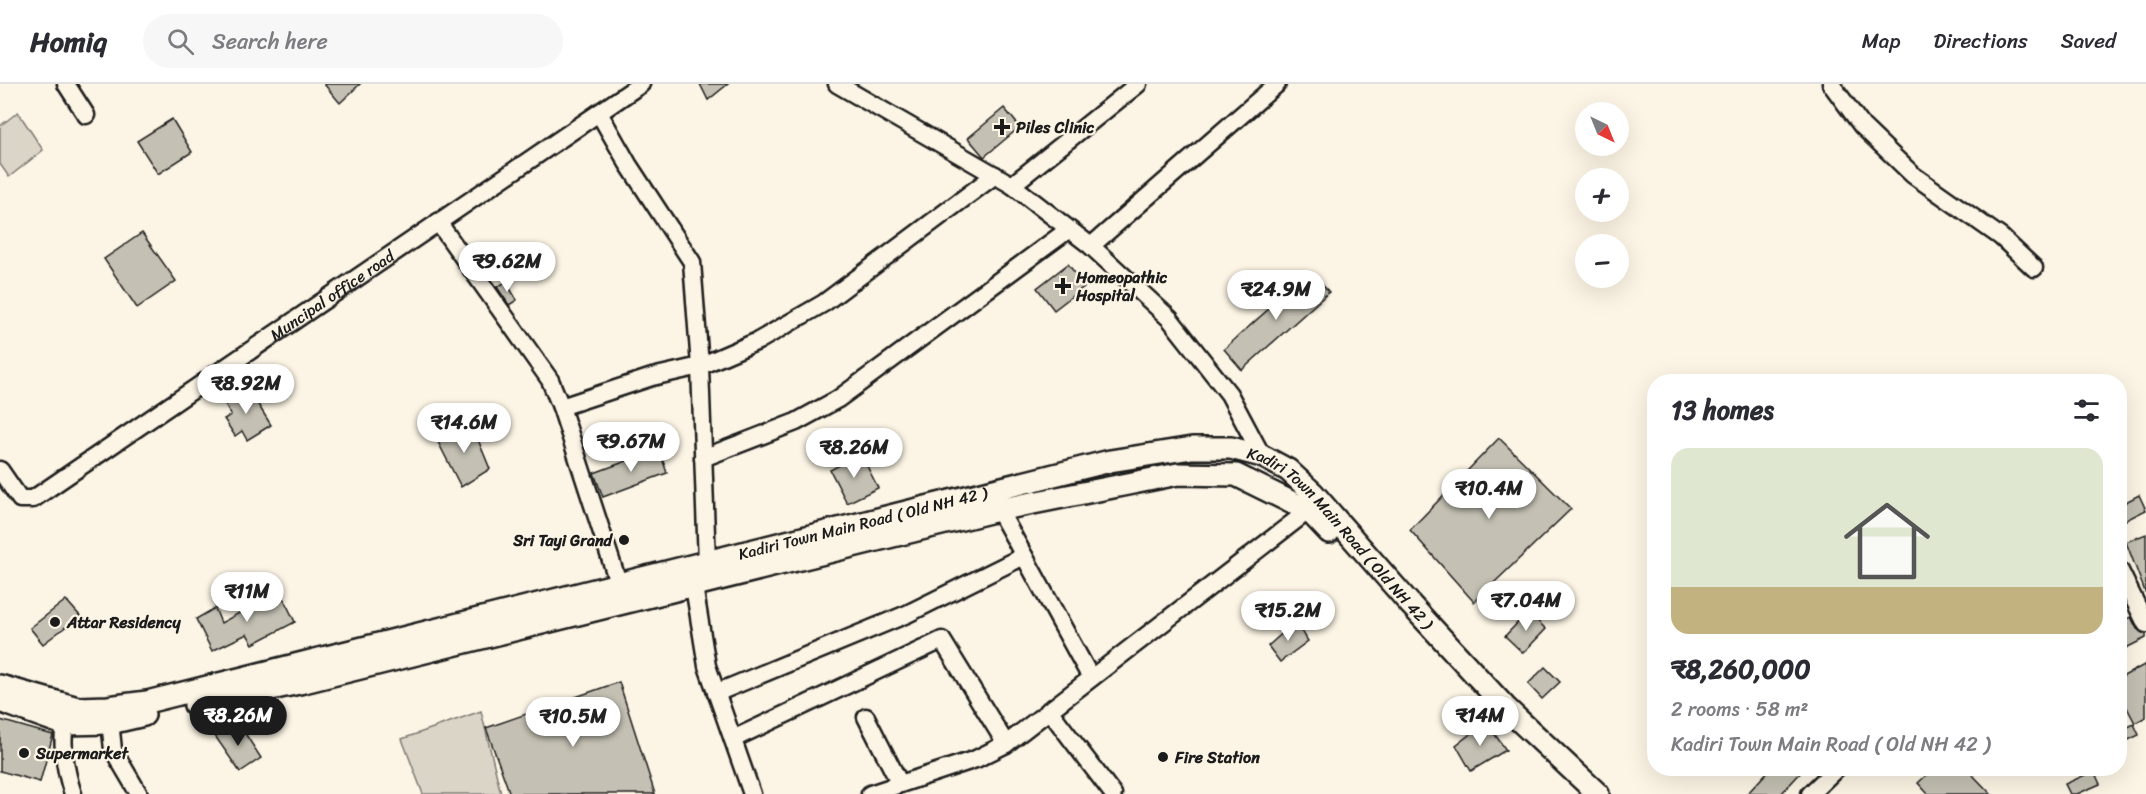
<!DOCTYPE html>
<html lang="en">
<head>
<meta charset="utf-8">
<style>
	:root { --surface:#fff; --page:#f7f7f7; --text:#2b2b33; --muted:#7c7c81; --line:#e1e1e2; --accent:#1c1c1c }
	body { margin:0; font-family:Sriracha,sans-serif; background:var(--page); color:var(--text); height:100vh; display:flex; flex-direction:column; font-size:22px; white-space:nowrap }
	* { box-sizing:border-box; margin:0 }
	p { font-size:20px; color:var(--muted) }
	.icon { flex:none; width:33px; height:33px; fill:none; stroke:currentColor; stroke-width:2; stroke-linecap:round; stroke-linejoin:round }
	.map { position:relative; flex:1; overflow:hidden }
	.details { position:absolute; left:1647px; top:290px; width:480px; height:402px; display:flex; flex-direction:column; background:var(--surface); border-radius:24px; box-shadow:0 6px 24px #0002 }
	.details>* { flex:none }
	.needle { width:39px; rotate:137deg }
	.tools { position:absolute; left:1575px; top:18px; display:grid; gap:12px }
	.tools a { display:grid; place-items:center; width:54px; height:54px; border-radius:50%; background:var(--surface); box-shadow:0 6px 24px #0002; font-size:30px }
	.price { position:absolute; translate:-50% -51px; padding:0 14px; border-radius:21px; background:#fff; color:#222; font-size:20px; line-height:39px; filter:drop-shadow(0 2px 3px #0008) }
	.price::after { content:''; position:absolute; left:50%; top:36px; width:18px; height:14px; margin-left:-9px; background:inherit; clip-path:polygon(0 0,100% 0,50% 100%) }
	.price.current { background:var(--accent); color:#fff }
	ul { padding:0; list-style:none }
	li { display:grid; align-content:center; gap:12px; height:318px; padding:0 24px }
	li span { display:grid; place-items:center; height:186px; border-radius:18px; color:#555 }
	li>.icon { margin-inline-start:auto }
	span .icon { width:108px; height:108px; fill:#fffc; stroke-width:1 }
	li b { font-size:26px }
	h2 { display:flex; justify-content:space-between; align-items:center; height:72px; padding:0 24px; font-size:26px }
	header { display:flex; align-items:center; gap:36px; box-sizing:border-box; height:84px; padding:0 30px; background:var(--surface); border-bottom:2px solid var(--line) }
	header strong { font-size:28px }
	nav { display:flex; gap:33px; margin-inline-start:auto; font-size:21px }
	.search { width:420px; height:54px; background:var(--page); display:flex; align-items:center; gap:15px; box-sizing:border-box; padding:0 21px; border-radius:33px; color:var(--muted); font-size:22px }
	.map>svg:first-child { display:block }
</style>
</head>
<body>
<header>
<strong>Homiq</strong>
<div class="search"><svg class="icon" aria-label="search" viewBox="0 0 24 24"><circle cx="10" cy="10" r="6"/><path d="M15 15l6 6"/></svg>Search here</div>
<nav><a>Map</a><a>Directions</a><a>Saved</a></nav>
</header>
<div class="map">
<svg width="2146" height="710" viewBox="0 0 2146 710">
	<rect width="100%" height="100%" fill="#fcf5e5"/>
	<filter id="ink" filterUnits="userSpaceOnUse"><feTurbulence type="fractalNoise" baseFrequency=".0167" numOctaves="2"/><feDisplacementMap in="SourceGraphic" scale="12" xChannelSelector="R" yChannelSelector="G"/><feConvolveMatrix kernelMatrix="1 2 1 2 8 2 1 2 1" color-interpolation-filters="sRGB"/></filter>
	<g filter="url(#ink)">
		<!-- green -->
		<g fill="#dbd5c8" stroke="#7c7872" stroke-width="1.5">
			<polygon points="18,28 43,66 9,93 0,80 0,42"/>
			<polygon points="481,627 501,710 423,710 402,655"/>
		</g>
		<!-- building -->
		<g fill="#c4c0b3" stroke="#1c1c1c" stroke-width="1.5">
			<polygon points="324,0 360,0 340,19"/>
			<polygon points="700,0 728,0 708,16"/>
			<polygon points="1004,24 1020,43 984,73 968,54"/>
			<polygon points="172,35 192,68 158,90 137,57"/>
			<polygon points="142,149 176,197 137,224 104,175"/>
			<polygon points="1068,180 1085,202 1054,226 1037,204"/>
			<polygon points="1310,188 1329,208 1242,286 1224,265"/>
			<polygon points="506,198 517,216 509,221 497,203"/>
			<polygon points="247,303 271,341 247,356 242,347 235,352 224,335 231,331 224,318"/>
			<polygon points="470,336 490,385 461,403 437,356"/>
			<polygon points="1499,354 1571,425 1474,518 1410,446"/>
			<polygon points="659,365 667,389 603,413 594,389"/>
			<polygon points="861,370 878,404 847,419 830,386"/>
			<polygon points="2139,411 2146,426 2120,439 2120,421"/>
			<polygon points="2146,450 2146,507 2145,508 2126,458"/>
			<polygon points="280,507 295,538 253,560 247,550 212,567 196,535 215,524 221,539"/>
			<polygon points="66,516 80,532 43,560 30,544"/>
			<polygon points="1528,528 1546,545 1523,569 1505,552"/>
			<polygon points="2131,533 2137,545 2146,550 2146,554 2120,567 2120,538"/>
			<polygon points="1296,537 1308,557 1280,578 1268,562"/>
			<polygon points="2146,580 2146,633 2135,639 2120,610 2120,594"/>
			<polygon points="1545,583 1560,598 1542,615 1528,600"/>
			<polygon points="619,598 655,710 510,710 486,644"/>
			<polygon points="0,636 53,651 40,698 0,687"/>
			<polygon points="237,637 261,674 240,688 215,652"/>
			<polygon points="1486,638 1506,666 1471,687 1456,661"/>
			<polygon points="2134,640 2139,651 2120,660 2120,647"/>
			<polygon points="1771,684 1805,684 1781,710 1747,710"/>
			<polygon points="1934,684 1966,684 1991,710 1928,710 1918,699"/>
			<polygon points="2094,687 2100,700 2077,710 2070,710 2065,700"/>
		</g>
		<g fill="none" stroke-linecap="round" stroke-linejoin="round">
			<defs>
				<g id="minor">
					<polyline points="66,0 86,31"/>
					<polyline points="837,0 1012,101 1091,162 1170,235 1229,310 1262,372"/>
					<polyline points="1831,0 1862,42 1913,91 2001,153 2034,184"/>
					<polyline points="599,29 628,80 692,178 700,282 707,479"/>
					<polyline points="1012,101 1138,0"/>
					<polyline points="438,138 550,296 561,323 619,501"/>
					<polyline points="1091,162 1277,0"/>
					<polyline points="561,323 652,293 700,282 758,257 824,219 995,91"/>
					<polyline points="703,374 796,338 838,315 1068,146"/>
					<path id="s1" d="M0,386L20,415H33L641,0"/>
					<polyline points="994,417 1091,594"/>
					<polyline points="2120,487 2146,540"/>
					<polyline points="692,490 707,582 752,710"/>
					<polyline points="716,609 907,530 1024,472"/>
					<polyline points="1049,626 1113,710"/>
					<polyline points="109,627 113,666 139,710"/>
					<path d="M68,629C59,653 65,686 73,710"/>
					<polyline points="866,633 900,700"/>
					<polyline points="733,655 942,556 1006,660"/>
					<polyline points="870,710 976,675 1006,660 1317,420"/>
					<polyline points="1810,710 1837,684"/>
				</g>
				<g id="major">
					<path id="s2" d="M0,602L78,624L108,623L147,618L1110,377L1192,364H1231L1262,372L1288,386L1313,409L1411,521L1507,625L1598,710"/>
					<polyline points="0,617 64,640 110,639 144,631"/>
					<polyline points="195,621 304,598 998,426 1178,390 1236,391 1309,427 1329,448"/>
				</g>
			</defs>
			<!-- minor casing -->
			<use href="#minor" stroke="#1c1c1c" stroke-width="21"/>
			<!-- major casing -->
			<use href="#major" stroke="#1c1c1c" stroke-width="26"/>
			<!-- minor -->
			<use href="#minor" stroke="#fcf5e5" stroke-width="16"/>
			<!-- major -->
			<use href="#major" stroke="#fcf5e5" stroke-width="21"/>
		</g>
	</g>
	<!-- markers -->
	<g fill="#1c1c1c" stroke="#fcf5e5" stroke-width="2">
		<path d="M999 34h6v6h6v6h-6v6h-6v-6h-6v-6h6z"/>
		<path d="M1060 193h6v6h6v6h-6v6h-6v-6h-6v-6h6z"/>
		<circle cx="624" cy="456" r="6"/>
		<circle cx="55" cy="538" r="6"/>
		<circle cx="24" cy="669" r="6"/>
		<circle cx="1163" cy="673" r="6"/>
	</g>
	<g text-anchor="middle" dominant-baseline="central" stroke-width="4.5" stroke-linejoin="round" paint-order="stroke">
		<!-- poi labels -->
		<g font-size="16" font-weight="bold" fill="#1c1c1c" stroke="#fcf5e5" text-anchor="start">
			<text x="1016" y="43">Piles Clinic</text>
			<text x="1076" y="193">Homeopathic<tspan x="1076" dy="18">Hospital</tspan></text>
			<text x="612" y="456" text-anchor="end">Sri Tayi Grand</text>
			<text x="67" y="538">Attar Residency</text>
			<text x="36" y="669">Supermarket</text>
			<text x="1175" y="673">Fire Station</text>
		</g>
		<!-- street labels -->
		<g font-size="16" fill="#1c1c1c" stroke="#fcf5e5">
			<text stroke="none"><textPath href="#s1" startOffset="410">Muncipal office road</textPath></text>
			<text stroke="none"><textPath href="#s2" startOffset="888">Kadiri Town Main Road ( Old NH 42 )</textPath></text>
			<text stroke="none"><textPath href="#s2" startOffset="1410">Kadiri Town Main Road ( Old NH 42 )</textPath></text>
		</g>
	</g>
</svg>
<div class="tools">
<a><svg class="needle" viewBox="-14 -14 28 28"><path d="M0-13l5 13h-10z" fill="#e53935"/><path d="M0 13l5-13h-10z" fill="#7c7c81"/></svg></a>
<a>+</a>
<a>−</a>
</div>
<b class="price" style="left:507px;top:209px">₹9.62M</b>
<b class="price" style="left:1276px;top:237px">₹24.9M</b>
<b class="price" style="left:246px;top:331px">₹8.92M</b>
<b class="price" style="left:464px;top:370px">₹14.6M</b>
<b class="price" style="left:631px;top:389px">₹9.67M</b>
<b class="price" style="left:854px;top:395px">₹8.26M</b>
<b class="price" style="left:1489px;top:436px">₹10.4M</b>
<b class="price" style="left:247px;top:539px">₹11M</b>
<b class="price" style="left:1526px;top:548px">₹7.04M</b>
<b class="price" style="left:1288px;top:558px">₹15.2M</b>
<b class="price current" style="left:238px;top:663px">₹8.26M</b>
<b class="price" style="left:1480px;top:663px">₹14M</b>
<b class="price" style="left:573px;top:664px">₹10.5M</b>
<section class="details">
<h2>13 homes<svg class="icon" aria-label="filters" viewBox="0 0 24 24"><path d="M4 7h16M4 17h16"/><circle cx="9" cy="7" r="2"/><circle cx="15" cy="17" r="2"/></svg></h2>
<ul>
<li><span style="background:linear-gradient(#dfe7d0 75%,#c2b280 0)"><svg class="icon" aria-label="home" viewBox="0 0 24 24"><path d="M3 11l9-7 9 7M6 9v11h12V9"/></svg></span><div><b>₹8,260,000</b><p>2 rooms · 58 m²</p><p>Kadiri Town Main Road ( Old NH 42 )</p></div></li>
</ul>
</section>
</div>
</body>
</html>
